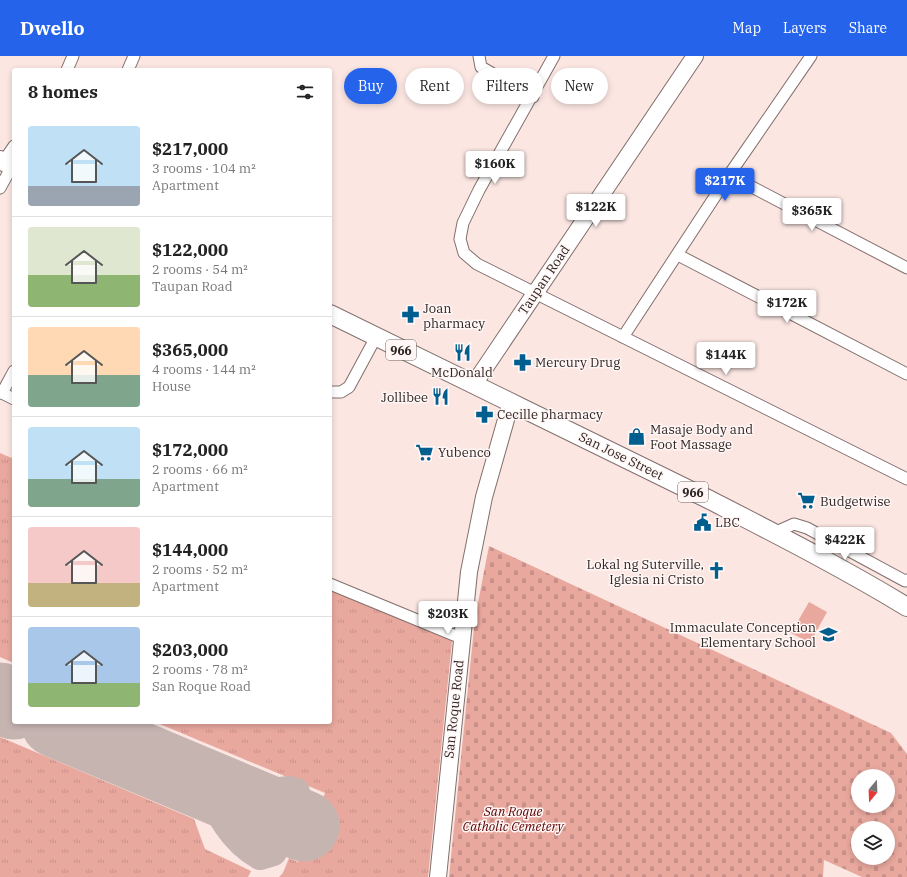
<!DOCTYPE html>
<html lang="en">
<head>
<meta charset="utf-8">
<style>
	:root { --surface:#fff; --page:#f6f6f6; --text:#222; --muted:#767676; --line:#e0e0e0; --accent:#2563eb }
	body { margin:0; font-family:"IBM Plex Serif",serif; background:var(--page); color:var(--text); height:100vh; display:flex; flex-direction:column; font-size:15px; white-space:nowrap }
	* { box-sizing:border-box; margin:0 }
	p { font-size:13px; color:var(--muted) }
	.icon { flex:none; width:22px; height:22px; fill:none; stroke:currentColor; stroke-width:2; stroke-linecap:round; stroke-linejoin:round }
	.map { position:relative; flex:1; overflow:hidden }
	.side { position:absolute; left:12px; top:12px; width:320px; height:656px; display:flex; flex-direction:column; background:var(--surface); border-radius:4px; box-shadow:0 2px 6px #0003 }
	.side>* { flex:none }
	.top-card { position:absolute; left:344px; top:12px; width:380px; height:36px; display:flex; gap:8px }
	.needle { width:26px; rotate:199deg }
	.controls { position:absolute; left:851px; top:713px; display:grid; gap:8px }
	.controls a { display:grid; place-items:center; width:44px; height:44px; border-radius:50%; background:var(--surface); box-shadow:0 2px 6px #0003; font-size:20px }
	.price { position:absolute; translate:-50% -34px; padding:0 9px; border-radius:4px; background:#fff; color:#222; font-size:13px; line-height:26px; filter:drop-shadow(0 1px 2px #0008) }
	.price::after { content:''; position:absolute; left:50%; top:24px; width:12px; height:9px; margin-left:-6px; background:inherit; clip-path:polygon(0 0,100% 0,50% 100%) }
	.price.current { background:var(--accent); color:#fff }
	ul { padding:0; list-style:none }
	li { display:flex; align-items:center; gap:12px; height:100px; padding:0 16px }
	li+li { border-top:1px solid var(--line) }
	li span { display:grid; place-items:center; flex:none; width:112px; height:80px; border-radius:4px; color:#555 }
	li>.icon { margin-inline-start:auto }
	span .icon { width:48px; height:48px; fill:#fffc; stroke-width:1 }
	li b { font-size:17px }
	h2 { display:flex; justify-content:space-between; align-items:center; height:48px; padding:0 16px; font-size:17px }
	.pill { padding:0 14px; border-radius:18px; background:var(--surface); box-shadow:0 2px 6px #0003; font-size:14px; line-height:36px }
	.pill.current { background:var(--accent); color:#fff }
	header { display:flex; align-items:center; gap:24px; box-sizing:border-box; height:56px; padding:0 20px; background:var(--accent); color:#fff }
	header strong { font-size:19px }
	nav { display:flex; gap:22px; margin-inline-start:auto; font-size:14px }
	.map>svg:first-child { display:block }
</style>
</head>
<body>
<header>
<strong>Dwello</strong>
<nav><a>Map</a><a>Layers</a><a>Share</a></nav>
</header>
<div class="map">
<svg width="907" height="821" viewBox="0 0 907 821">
	<defs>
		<pattern id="grass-tufts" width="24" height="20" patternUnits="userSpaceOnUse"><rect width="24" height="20" fill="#e8a89e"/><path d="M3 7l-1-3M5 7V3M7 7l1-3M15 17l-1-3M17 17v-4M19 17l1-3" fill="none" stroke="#c79088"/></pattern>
		<pattern id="cemetery-stones" width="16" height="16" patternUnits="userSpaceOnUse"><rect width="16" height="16" fill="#e8a89e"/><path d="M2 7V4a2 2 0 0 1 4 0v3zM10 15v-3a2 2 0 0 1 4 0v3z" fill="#c79088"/></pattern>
	</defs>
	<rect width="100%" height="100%" fill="#fbe6e2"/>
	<!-- grass -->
	<g fill="url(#grass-tufts)">
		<polygon points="0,397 14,403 14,607 0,601"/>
		<polygon points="330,534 452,585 428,821 279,821 283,817 289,802 298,806 325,737 155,666 330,666"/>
		<polygon points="0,681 194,763 205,793 251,815 248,821 0,821"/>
	</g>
	<!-- cemetery -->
	<path fill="url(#cemetery-stones)" fill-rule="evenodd" d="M489,490L891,677L907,698V821H862L824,804L823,821H449L475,562ZM858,720H888V750H858ZM858,772H888V802H858Z"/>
	<!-- pitch -->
	<polygon fill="#e8a89e" points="809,546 827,556 810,587 791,577"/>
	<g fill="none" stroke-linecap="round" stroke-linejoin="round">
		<!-- taxiway -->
		<g stroke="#c6b4b1" stroke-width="28">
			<path d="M206,729C219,757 231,783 260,800L273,796L277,786L276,778L248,746"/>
			<path d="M233,740L289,734L296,736C302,754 285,769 268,770"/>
		</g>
		<!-- runway -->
		<g stroke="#c6b4b1" stroke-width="71">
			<polyline points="0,642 14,648"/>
			<polyline points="56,666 304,770"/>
		</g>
		<defs>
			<g id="street">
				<polyline points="479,0 481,11 533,41"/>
				<polyline points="554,0 479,134 463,167 460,183 464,197 477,208 907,423"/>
				<polyline points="67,14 73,0"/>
				<polyline points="128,14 134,0"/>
				<polyline points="3,106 14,90"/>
				<polyline points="729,119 907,212"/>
				<polyline points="0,132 12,110"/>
				<polyline points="678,199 907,318"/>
				<polyline points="623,281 729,119 811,0"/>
				<polyline points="0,336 14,343"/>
				<polyline points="330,336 341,336 349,331 376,281"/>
				<polyline points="2,337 14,315"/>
				<polyline points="774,477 794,468 807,472 905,525 907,524"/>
				<polyline points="330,528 461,582"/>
			</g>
			<g id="secondary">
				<polyline points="474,328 695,0"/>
				<polyline points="438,821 469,516 484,441 511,346"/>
			</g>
			<g id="primary">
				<polyline points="0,104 14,111"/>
				<path d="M330,258C456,321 584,381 710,444C776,478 843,512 907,551"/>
			</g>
		</defs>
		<!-- street casing -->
		<use href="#street" stroke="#826f6c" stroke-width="13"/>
		<!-- secondary casing -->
		<use href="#secondary" stroke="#826f6c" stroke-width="18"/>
		<!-- primary casing -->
		<use href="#primary" stroke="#826f6c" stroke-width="20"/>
		<!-- street -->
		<use href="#street" stroke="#fff" stroke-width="11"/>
		<!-- secondary -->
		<use href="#secondary" stroke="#fff" stroke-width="16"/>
		<!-- primary -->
		<use href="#primary" stroke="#fff" stroke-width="18"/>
	</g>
	<!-- icons -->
	<defs>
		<symbol id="pharmacy-bare" viewBox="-9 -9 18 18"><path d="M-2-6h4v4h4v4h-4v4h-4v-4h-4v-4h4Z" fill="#005f8f" stroke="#fff6f5" stroke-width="2.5" paint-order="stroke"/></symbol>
		<symbol id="restaurant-bare" viewBox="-9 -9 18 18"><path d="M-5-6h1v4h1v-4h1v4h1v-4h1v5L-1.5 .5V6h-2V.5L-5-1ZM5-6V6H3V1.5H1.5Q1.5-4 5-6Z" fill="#005f8f" stroke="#fff6f5" stroke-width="2.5" paint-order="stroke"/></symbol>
		<symbol id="shop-bare" viewBox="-9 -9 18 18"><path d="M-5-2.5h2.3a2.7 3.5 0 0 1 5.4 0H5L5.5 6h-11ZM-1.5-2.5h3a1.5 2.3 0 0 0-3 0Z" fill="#005f8f" stroke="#fff6f5" stroke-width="2.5" paint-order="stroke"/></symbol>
		<symbol id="supermarket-bare" viewBox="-9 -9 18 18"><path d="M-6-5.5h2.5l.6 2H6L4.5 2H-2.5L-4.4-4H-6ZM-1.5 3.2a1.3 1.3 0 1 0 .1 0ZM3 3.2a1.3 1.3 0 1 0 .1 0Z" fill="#005f8f" stroke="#fff6f5" stroke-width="2.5" paint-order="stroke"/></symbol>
		<symbol id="civic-bare" viewBox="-9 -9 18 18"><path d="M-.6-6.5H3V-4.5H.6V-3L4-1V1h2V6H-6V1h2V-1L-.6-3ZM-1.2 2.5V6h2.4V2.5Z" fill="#005f8f" stroke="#fff6f5" stroke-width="2.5" paint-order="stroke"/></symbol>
		<symbol id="church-bare" viewBox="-9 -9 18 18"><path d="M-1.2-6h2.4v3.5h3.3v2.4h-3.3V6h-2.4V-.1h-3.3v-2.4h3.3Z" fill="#005f8f" stroke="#fff6f5" stroke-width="2.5" paint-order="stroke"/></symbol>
		<symbol id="school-bare" viewBox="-9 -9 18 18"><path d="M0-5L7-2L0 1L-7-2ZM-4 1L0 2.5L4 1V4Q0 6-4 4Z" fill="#005f8f" stroke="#fff6f5" stroke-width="2.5" paint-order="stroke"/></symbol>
	</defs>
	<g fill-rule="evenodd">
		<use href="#pharmacy-bare" x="398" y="246" width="25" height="25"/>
		<use href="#restaurant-bare" x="450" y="284" width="25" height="25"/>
		<use href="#pharmacy-bare" x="510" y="294" width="25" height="25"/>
		<use href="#restaurant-bare" x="428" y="328" width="25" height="25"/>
		<use href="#pharmacy-bare" x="472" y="346" width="25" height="25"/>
		<use href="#shop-bare" x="624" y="368" width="25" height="25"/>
		<use href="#supermarket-bare" x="412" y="384" width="25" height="25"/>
		<use href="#supermarket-bare" x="794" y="432" width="25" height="25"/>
		<use href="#civic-bare" x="690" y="454" width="25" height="25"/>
		<use href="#church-bare" x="704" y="502" width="25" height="25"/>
		<use href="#school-bare" x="816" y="566" width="25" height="25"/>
	</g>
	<g text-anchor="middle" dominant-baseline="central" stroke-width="3" stroke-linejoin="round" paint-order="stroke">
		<!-- shield labels -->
		<g fill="#fff6f5" stroke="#6d6463" stroke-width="1">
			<rect x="386" y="284" width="30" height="20" rx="3"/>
			<rect x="678" y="426" width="30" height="20" rx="3"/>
		</g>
		<g font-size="12" font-weight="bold" fill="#2e2625">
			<text x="401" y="294">966</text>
			<text x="693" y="436">966</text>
		</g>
		<!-- street labels -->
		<g font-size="13" fill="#2e2625" stroke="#fff6f5">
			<text transform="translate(544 224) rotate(-56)">Taupan Road</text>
			<text transform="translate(621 400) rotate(26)">San Jose Street</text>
			<text transform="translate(454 653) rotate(-84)">San Roque Road</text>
		</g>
		<!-- poi labels -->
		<g font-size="13" fill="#2e2625" stroke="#fff6f5" text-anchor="start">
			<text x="423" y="252">Joan<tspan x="423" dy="15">pharmacy</tspan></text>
			<text x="535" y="306">Mercury Drug</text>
			<text x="462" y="316" text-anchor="middle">McDonald</text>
			<text x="428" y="341" text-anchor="end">Jollibee</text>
			<text x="497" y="358">Cecille pharmacy</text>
			<text x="650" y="373">Masaje Body and<tspan x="650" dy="15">Foot Massage</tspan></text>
			<text x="438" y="396">Yubenco</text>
			<text x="820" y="445">Budgetwise</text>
			<text x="715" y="466">LBC</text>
			<text x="704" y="508" text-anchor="end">Lokal ng Suterville,<tspan x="704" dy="15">Iglesia ni Cristo</tspan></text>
			<text x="816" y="571" text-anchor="end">Immaculate Conception<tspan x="816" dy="15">Elementary School</tspan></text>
		</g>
		<!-- park labels -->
		<g font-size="13" font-style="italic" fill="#5b0000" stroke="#fff6f5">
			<text x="513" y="755">San Roque<tspan x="513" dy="15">Catholic Cemetery</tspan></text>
		</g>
	</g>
</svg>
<div class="controls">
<a><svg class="needle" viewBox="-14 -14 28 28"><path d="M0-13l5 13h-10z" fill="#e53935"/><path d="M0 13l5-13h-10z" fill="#767676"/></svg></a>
<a><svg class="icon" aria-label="layers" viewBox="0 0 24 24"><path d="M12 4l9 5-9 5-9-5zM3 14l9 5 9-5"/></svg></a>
</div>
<b class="price" style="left:495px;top:129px">$160K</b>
<b class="price current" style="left:725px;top:146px">$217K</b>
<b class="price" style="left:596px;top:172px">$122K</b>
<b class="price" style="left:812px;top:176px">$365K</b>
<b class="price" style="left:787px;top:268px">$172K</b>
<b class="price" style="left:726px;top:320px">$144K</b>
<b class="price" style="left:845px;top:505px">$422K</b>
<b class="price" style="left:448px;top:579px">$203K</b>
<div class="top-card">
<a class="pill current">Buy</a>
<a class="pill">Rent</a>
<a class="pill">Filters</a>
<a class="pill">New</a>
</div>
<section class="side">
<h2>8 homes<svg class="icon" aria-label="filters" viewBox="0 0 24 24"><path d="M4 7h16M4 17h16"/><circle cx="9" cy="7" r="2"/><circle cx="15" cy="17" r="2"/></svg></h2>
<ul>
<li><span style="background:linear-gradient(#bfe0f5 75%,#9aa5b1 0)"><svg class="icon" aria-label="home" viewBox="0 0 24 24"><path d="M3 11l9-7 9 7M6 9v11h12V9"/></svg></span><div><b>$217,000</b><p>3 rooms · 104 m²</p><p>Apartment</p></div></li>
<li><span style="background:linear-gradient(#dfe7d0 60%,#8fb573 0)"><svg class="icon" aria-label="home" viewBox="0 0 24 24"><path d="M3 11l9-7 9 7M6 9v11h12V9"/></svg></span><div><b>$122,000</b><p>2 rooms · 54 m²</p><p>Taupan Road</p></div></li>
<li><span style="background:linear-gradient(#ffd9b3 60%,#7fa58c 0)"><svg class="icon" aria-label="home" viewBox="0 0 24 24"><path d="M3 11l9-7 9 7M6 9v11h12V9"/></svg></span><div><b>$365,000</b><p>4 rooms · 144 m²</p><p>House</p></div></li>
<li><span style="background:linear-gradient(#bfe0f5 65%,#7fa58c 0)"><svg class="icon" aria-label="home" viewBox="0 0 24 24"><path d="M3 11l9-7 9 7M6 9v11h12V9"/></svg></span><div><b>$172,000</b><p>2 rooms · 66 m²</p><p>Apartment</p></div></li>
<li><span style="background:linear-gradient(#f6c9c9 70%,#c2b280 0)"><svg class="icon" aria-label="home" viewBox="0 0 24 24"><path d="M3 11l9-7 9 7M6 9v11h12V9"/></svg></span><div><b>$144,000</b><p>2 rooms · 52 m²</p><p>Apartment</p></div></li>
<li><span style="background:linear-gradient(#a9c7e8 70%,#8fb573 0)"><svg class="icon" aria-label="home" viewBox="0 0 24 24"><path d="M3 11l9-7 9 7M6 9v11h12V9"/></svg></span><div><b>$203,000</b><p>2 rooms · 78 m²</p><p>San Roque Road</p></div></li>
</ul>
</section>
</div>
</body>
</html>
